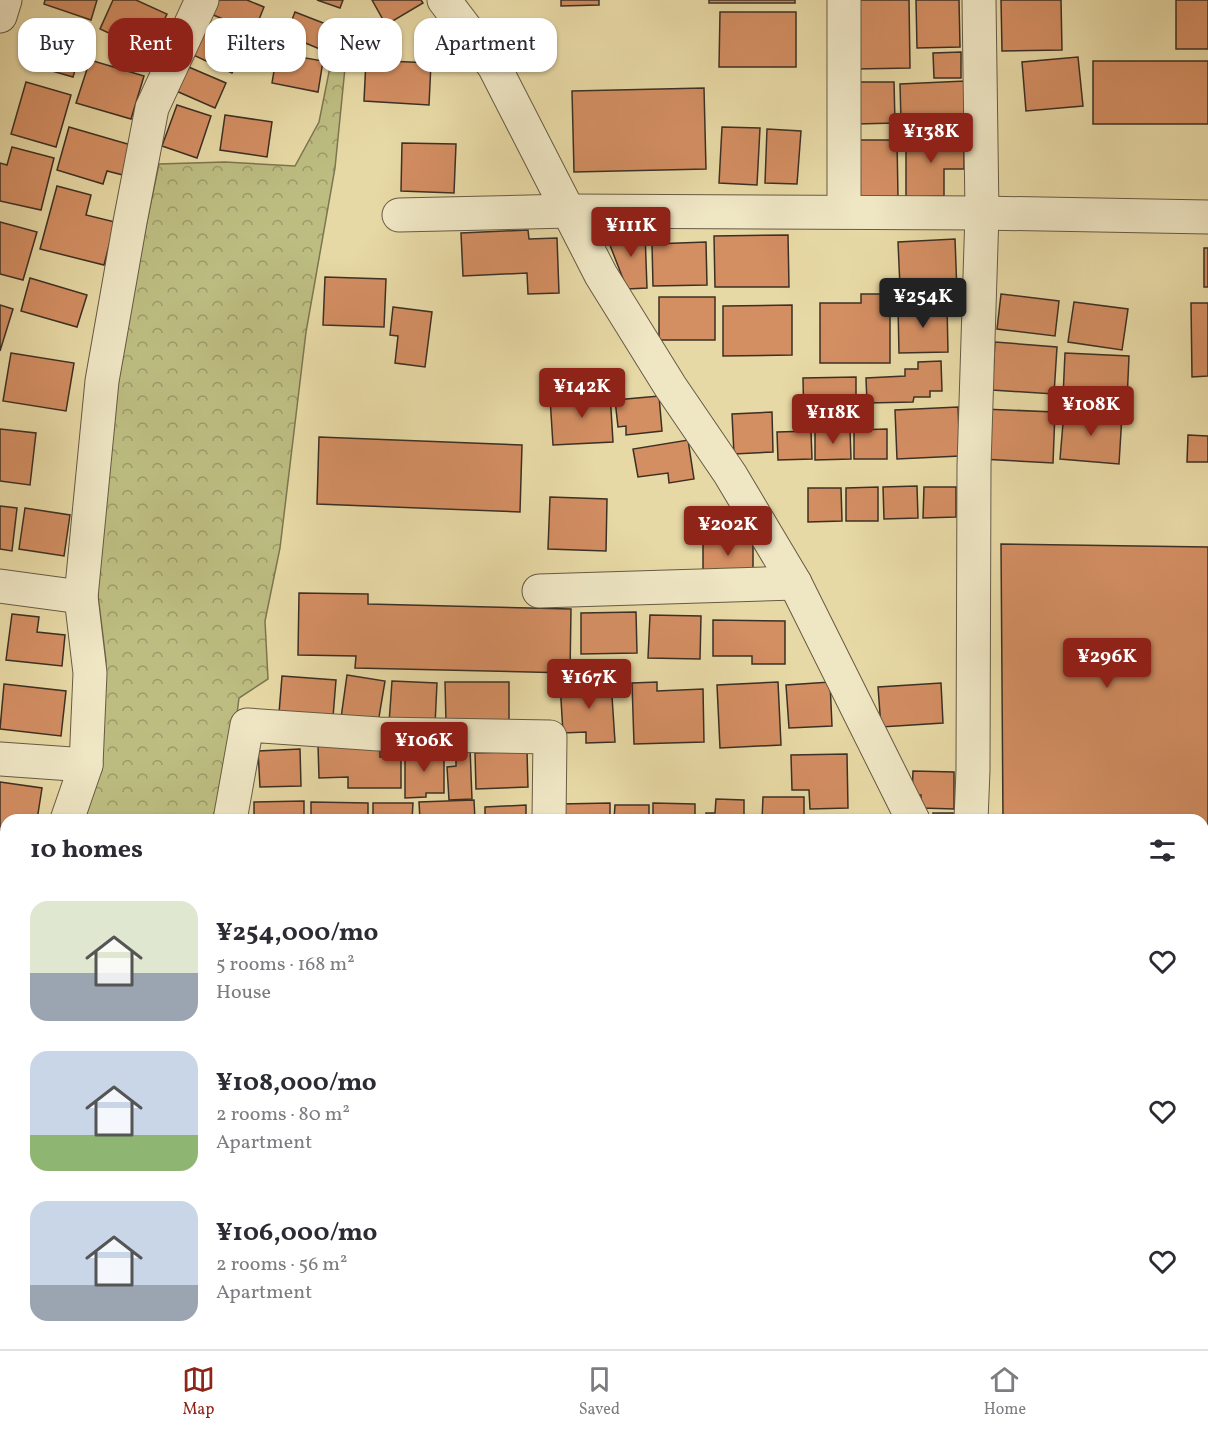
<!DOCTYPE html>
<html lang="en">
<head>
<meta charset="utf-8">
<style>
	:root { --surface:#fff; --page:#f2f2f3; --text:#2b2b33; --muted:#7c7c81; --line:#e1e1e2; --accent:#8f2418 }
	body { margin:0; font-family:Vollkorn,serif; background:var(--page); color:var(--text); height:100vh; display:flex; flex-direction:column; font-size:22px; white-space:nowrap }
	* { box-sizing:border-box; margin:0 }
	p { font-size:20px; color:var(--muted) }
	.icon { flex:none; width:33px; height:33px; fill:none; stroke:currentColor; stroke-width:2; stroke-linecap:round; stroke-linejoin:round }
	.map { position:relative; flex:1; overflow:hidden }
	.details { position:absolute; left:0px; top:814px; width:1209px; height:536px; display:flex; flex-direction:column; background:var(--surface); border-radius:18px 18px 0 0; box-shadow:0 2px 4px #0004 }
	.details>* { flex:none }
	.hud { position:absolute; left:18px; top:18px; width:600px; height:54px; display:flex; gap:12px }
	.price { position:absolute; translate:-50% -51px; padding:0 14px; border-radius:6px; background:var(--accent); color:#fff; font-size:20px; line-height:39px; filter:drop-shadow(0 2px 3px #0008) }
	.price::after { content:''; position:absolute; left:50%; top:36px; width:18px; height:14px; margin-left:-9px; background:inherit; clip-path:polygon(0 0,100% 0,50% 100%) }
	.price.active { background:#222; color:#fff }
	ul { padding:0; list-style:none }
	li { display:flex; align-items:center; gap:18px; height:150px; padding:0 30px }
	li span { display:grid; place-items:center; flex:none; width:168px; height:120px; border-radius:18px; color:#555 }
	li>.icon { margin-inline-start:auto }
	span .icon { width:72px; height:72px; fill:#fffc; stroke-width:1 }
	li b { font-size:26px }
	h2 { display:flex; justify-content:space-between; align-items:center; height:72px; padding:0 30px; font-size:26px }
	.tag { padding:0 21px; border-radius:18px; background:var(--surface); box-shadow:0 2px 4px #0004; font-size:21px; line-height:54px }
	.tag.active { background:var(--accent); color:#fff }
	.tab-bar { display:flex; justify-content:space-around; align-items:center; height:84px; border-top:2px solid var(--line); background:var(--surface); font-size:16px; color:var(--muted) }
	.tab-bar a { display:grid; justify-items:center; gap:3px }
	.tab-bar .active { color:var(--accent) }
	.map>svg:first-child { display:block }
</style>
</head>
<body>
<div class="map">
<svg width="1208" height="1349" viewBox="0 0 1208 1349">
	<defs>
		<pattern id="forest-crowns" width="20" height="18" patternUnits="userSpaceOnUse" patternTransform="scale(1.5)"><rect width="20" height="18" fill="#bdbd81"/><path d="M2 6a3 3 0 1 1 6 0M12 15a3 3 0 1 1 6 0" fill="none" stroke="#9b9a69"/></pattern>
	</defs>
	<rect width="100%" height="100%" fill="#e7d9a5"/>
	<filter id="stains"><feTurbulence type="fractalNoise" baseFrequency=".00333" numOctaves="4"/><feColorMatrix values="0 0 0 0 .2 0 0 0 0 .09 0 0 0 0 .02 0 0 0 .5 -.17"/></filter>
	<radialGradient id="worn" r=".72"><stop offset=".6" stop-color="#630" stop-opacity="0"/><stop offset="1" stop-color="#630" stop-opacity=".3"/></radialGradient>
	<!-- forest -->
	<g fill="url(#forest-crowns)" stroke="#7c7652" stroke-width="1.5">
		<polygon points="339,50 345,68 335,168 306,332 280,548 265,621 268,679 239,698 229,778 211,820 84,820 99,775 106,661 95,571 123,335 159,164 225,162 295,166 319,122 331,62"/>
		<polygon points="102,1344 178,1344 179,1349 96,1349"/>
	</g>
	<!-- building -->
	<g fill="#d38e62" stroke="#3c3024" stroke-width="1.5">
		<polygon points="45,0 97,0 91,20 44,4"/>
		<polygon points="113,0 136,0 167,14 149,52 100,29"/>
		<polygon points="217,0 247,0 264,7 254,32 211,14"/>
		<polygon points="317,0 343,0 340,8"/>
		<polygon points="372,0 421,0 423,3 386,25"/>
		<polygon points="561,0 599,0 599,5 561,6"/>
		<rect x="709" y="0" width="86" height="3"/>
		<polygon points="855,0 909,0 910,68 857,69"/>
		<polygon points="916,0 959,0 960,47 917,48"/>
		<polygon points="1001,0 1061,0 1062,50 1002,51"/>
		<rect x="1176" y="0" width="32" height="49"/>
		<polygon points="295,12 336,28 327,52 286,35"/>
		<polygon points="720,12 796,12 796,67 719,67"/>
		<polygon points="39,27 84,40 73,77 28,64"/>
		<polygon points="203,28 244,48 232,73 191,54"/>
		<polygon points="961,52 961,78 934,78 933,53"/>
		<polygon points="277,53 323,61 318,92 272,83"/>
		<polygon points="1078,57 1083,106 1026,111 1022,62"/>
		<polygon points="90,60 144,76 131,119 76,103"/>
		<polygon points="366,60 431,63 429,105 364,101"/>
		<rect x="1093" y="61" width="115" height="63"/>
		<polygon points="184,65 226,83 215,108 174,90"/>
		<polygon points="965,81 967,118 901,121 900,84"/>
		<polygon points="26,82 71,95 56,147 11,134"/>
		<polygon points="857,82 894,82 895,123 857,124"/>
		<polygon points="704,88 706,169 574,172 572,91"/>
		<polygon points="177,105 211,116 197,158 162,146"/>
		<polygon points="225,115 272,122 267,157 220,150"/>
		<polygon points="69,127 131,145 123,175 107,171 103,184 57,170"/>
		<polygon points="722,127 760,128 757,185 719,183"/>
		<polygon points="767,129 801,131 797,184 765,183"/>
		<polygon points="964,137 964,169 944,169 944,196 906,197 906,138"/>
		<polygon points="857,140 897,140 898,197 858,198"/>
		<polygon points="402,143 456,144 454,193 401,191"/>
		<polygon points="12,147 54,158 41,210 0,201 0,163 7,165"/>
		<polygon points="57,186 91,195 86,215 115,222 104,265 40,249"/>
		<polygon points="0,222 37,232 23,280 0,274"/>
		<polygon points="528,230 529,239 557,238 559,293 528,294 527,273 463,276 461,233"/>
		<polygon points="645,233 647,288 627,289 606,235"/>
		<polygon points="788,235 789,287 715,287 714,236"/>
		<polygon points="955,239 957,292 936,293 936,286 900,287 898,242"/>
		<polygon points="706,242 707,285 653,286 652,244"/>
		<rect x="1204" y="248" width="4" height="39"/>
		<polygon points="325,277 386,279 384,327 323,325"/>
		<polygon points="30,278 87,295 77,327 21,311"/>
		<polygon points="861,294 890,294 890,363 820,363 820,303 861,303"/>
		<polygon points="1001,294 1059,301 1055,336 997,329"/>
		<rect x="659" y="297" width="56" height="43"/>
		<polygon points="1074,302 1128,309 1122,350 1068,342"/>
		<polygon points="1191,303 1208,303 1208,376 1192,377"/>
		<polygon points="0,305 13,309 0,351"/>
		<polygon points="792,305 792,355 723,356 723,306"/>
		<polygon points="947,305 948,352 899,353 898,306"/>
		<polygon points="393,307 432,312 425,367 395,363 398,336 390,335"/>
		<polygon points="995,342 1057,347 1054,394 992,390"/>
		<polygon points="11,353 74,363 66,411 3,401"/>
		<polygon points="1065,353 1129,356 1127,401 1063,397"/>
		<polygon points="941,361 942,391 930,391 930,397 914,397 913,402 867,403 866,378 905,376 905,369 918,369 918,362"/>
		<polygon points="856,377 856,426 804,427 803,378"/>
		<polygon points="610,393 613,442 553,445 550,398"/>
		<polygon points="659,396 662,431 626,435 626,426 618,427 615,400"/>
		<polygon points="958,407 960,456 897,459 895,410"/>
		<polygon points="983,409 1055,412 1053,463 981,459"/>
		<polygon points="1064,411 1122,415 1119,464 1060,459"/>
		<polygon points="772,412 773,452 734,454 732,414"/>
		<polygon points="0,429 36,433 30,485 0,481"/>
		<polygon points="850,429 851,459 815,460 815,430"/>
		<polygon points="887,429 887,459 854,459 854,430"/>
		<polygon points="811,431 812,459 778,460 777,432"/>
		<polygon points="1188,435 1208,436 1208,462 1187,462"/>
		<polygon points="319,437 522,445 520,512 317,504"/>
		<polygon points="688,440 694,479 669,483 668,473 638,477 633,449"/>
		<polygon points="917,486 918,518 884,519 883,487"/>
		<polygon points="878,487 878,521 846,521 846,488"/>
		<polygon points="924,487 956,487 956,517 923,518"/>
		<polygon points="808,488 841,488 842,521 808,522"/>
		<polygon points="550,497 607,499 606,551 548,549"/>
		<polygon points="0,506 17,508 12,551 0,549"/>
		<polygon points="25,508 70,515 64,556 19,549"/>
		<polygon points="753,543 753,571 703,571 703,544"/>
		<polygon points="1001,544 1208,547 1208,1079 1203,1079 1203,820 1003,820"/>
		<polygon points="299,593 368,594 368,604 571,609 570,673 355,668 356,656 298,655"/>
		<polygon points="636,612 637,653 581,654 581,613"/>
		<polygon points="12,614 39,617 37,632 65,635 62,666 6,660"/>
		<polygon points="650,615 701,616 700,659 648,658"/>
		<polygon points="713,620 785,621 785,664 752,664 752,656 713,656"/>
		<polygon points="347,675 385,681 378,723 341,718"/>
		<polygon points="282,676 336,680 333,717 279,713"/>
		<polygon points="392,681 437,683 435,725 389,723"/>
		<polygon points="611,681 615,742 586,743 586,732 563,733 560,683"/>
		<polygon points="445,682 509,682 509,722 446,722"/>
		<polygon points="657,682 657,691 703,689 704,742 634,744 632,683"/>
		<polygon points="778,682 781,745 720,748 717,685"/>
		<polygon points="830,682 832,726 789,728 786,685"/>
		<polygon points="941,683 943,723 881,727 878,687"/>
		<polygon points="4,684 66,691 61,736 0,729"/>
		<polygon points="380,744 380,757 401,756 401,788 348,788 348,777 319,778 318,745"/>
		<polygon points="470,748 472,799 449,800 447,767 456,766 456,749"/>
		<polygon points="300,749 301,786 260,787 258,751"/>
		<polygon points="444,750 444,793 426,793 426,797 405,798 405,751"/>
		<polygon points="527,751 528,787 476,789 475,753"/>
		<polygon points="847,754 848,808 810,809 809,790 792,790 791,755"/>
		<polygon points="913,771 954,772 954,809 921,808 921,795 912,795"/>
		<polygon points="0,782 42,788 37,820 6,820 6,831 0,830"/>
		<polygon points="763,797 804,797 804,820 762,820"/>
		<polygon points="716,799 744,800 744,820 706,820 706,813 715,813"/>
		<polygon points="474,800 475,820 420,820 419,802"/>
		<polygon points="304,801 304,820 254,820 254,802"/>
		<polygon points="311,802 368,803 368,820 311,820"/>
		<polygon points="373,803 413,803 412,820 373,820"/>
		<polygon points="610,803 610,820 560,820 560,804"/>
		<polygon points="653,803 695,804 695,820 653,820"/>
		<polygon points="526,805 526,820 485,820 485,807"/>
		<polygon points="615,805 649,805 649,820 614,820"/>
		<rect x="933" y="813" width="20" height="7"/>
		<polygon points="0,1016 6,1017 6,1062 0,1062"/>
		<polygon points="0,1115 6,1116 0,1153"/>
		<polygon points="1208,1193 1208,1249 1203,1249 1203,1194"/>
		<polygon points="0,1261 6,1261 6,1298 0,1299"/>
		<polygon points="6,1314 6,1344 56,1344 57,1349 3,1349 0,1315"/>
		<rect x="831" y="1344" width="66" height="5"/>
		<rect x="1009" y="1344" width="63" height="5"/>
		<rect x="1079" y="1344" width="61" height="5"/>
	</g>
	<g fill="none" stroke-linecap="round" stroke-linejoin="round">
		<defs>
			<g id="street">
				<polyline points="444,0 494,66 601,275 670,386 730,474 795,583 913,820"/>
				<polyline points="0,16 5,0"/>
				<polyline points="844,212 844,0"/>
				<polyline points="399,215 569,211 982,213 1208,217"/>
				<polyline points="0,586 81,597"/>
				<polyline points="539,591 795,583"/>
				<polyline points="0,759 86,765"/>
				<polyline points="67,820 86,765 90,673 81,597 102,381 130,222 152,108 202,0"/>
				<polyline points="230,820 247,725 379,734 550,737 549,820"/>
				<polyline points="971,820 973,770 974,466 982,213 979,0"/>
				<polyline points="0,925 6,926"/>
				<polyline points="0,1090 6,1091"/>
				<polyline points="1203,1148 1208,1148"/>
				<polyline points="0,1202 6,1168"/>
				<polyline points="977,1344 977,1349"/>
				<polyline points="1166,1344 1168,1349"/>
			</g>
		</defs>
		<!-- street casing -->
		<use href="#street" stroke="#675a44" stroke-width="35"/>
		<!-- street -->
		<use href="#street" stroke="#efe6c4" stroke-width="33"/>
	</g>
	<rect width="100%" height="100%" filter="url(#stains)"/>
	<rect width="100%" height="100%" fill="url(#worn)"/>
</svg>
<b class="price" style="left:931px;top:164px">¥138K</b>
<b class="price" style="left:631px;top:258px">¥111K</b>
<b class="price active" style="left:923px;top:329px">¥254K</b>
<b class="price" style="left:582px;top:419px">¥142K</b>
<b class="price" style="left:1091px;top:437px">¥108K</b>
<b class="price" style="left:833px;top:445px">¥118K</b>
<b class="price" style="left:728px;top:557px">¥202K</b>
<b class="price" style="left:1107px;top:689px">¥296K</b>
<b class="price" style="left:589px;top:710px">¥167K</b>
<b class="price" style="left:424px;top:773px">¥106K</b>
<div class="hud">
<a class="tag">Buy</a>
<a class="tag active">Rent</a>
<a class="tag">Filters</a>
<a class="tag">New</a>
<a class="tag">Apartment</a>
</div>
<section class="details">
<h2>10 homes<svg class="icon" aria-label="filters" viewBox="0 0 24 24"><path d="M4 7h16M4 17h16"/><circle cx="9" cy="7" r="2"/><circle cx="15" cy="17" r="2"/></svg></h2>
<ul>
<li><span style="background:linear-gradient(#dfe7d0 60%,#9aa5b1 0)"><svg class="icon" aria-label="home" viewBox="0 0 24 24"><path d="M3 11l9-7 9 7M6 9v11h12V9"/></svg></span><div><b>¥254,000/mo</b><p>5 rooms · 168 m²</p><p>House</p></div><svg class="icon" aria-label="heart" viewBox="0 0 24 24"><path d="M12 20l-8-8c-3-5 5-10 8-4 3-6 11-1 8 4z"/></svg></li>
<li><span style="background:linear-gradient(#c9d6e8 70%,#8fb573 0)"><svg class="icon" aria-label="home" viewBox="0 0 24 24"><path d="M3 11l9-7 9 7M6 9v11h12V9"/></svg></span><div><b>¥108,000/mo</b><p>2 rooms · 80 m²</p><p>Apartment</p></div><svg class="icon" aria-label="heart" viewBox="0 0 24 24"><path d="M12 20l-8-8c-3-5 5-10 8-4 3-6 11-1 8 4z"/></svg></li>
<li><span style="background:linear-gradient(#c9d6e8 70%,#9aa5b1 0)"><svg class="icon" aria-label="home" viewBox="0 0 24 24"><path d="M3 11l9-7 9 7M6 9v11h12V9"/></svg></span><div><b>¥106,000/mo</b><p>2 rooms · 56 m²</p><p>Apartment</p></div><svg class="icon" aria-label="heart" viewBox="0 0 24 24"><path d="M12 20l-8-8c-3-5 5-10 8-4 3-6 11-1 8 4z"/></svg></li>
</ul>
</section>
</div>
<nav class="tab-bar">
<a class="active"><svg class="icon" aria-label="map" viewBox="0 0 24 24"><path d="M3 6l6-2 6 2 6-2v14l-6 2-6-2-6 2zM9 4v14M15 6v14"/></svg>Map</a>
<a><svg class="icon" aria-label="saved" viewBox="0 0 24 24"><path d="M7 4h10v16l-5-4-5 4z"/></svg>Saved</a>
<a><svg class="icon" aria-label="home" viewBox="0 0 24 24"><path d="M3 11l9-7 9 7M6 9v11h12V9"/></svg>Home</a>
</nav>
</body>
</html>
